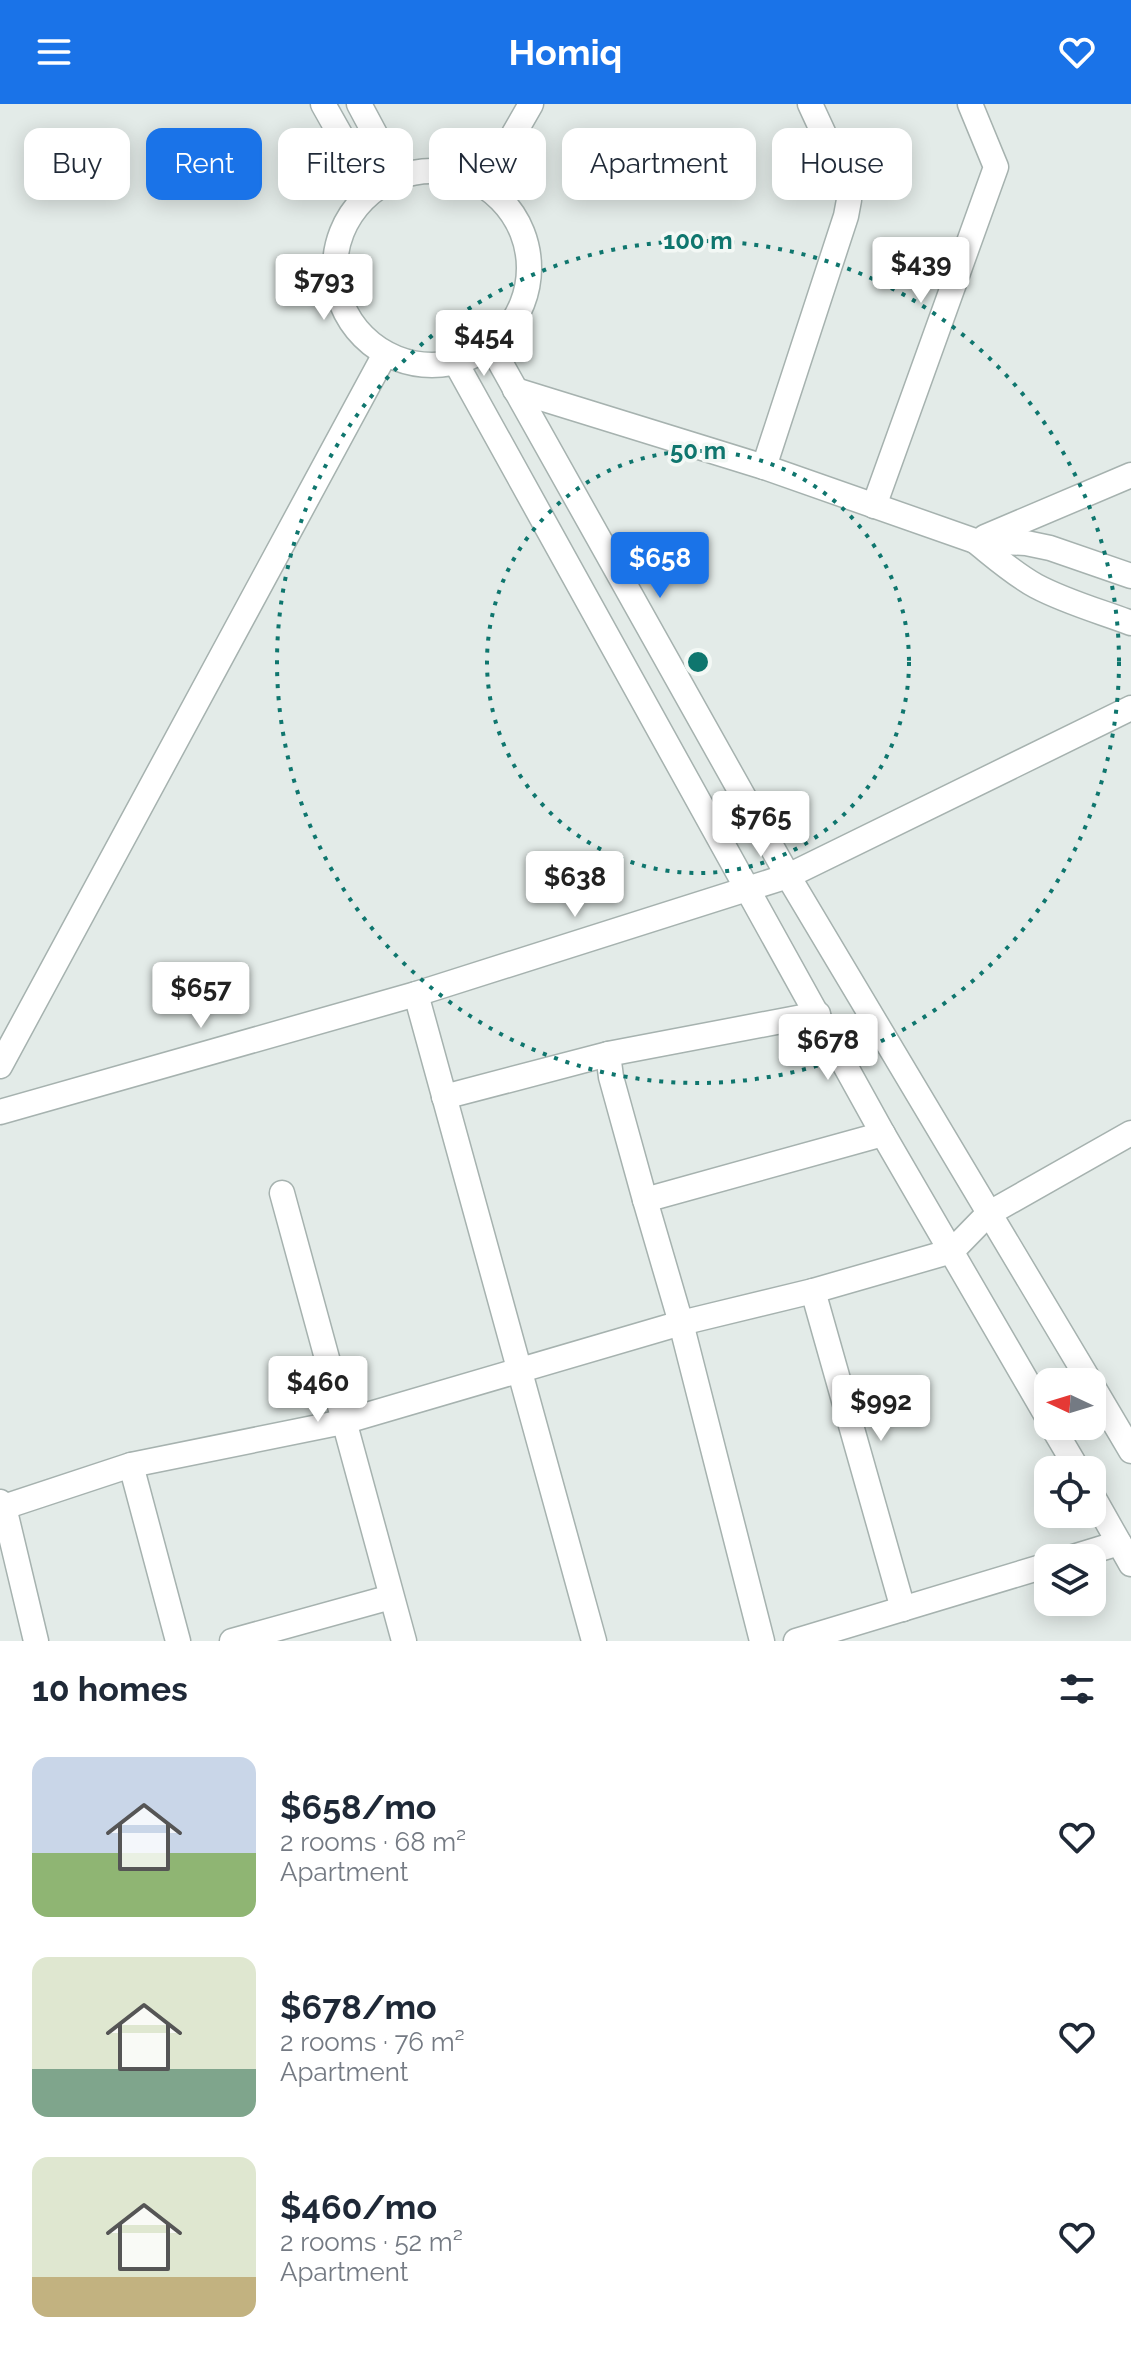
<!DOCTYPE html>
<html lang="en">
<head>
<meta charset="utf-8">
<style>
	:root { --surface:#fff; --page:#f6f6f7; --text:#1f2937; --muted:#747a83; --accent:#1a73e8 }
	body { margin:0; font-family:Raleway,sans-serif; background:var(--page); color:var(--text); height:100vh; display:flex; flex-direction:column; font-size:30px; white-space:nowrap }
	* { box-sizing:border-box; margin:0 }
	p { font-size:26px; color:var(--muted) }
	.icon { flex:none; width:44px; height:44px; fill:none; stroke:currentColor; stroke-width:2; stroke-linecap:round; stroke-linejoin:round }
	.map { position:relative; height:1537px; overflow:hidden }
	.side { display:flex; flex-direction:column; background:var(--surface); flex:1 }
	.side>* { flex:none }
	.hud { position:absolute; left:24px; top:24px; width:1084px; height:72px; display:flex; gap:16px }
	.needle { width:52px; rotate:274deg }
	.fabs { position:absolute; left:1034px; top:1264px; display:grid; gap:16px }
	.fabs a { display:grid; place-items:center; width:72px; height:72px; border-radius:16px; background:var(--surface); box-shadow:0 4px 20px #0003; font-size:40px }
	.price { position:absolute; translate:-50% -68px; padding:0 18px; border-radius:8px; background:#fff; color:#222; font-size:26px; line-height:52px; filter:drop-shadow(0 2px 4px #0008) }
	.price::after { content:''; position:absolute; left:50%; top:48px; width:24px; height:18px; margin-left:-12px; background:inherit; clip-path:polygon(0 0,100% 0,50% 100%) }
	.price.current { background:var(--accent); color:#fff }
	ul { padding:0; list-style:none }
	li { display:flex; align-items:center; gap:24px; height:200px; padding:0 32px }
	li span { display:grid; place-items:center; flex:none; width:224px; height:160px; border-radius:16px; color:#555 }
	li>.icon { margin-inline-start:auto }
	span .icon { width:96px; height:96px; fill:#fffc; stroke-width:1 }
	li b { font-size:34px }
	h2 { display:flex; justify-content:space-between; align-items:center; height:96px; padding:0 32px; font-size:34px }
	.pill { padding:0 28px; border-radius:16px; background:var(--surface); box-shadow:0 4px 20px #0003; font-size:28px; line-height:72px }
	.pill.current { background:var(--accent); color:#fff }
	header { display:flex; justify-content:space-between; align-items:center; height:104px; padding:0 32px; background:var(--accent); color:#fff; font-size:36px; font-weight:700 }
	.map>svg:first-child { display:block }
</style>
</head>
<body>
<header><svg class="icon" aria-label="menu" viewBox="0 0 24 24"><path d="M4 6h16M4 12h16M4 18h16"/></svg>Homiq<svg class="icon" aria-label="heart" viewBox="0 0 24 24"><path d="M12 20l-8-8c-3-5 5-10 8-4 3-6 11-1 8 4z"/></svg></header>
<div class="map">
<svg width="1131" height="1537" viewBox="0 0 1131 1537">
	<rect width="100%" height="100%" fill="#e3ebe8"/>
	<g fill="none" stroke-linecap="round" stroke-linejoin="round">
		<defs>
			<g id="minor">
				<polyline points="323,0 372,87"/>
				<polyline points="359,0 398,73"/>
				<circle cx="432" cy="164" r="97"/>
				<polyline points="484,82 531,0"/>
				<polyline points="491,242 788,772 1090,1278"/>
				<polyline points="456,259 883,1030 1048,1314"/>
				<polyline points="515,286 764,363 975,437 1026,439 1050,444 1131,472"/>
				<polyline points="764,363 846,112 849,96 847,80 810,0"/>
				<polyline points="874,402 996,63 970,0"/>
				<polyline points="985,433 1131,371"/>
				<path d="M975,437C995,453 1014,470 1036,482C1066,498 1099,507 1131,519"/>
				<polyline points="416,890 594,1537"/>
				<polyline points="0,962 385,250"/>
				<polyline points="444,993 608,950"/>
				<polyline points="0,1008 416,890 788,772 1131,604"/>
				<polyline points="282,1089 404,1537"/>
				<polyline points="645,1096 883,1030"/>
				<polyline points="813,1187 903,1505"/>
				<polyline points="1092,1281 1131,1347"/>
				<polyline points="1052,1322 1078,1366"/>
				<polyline points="131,1361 178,1537"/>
				<polyline points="1092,1391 1131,1460"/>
				<polyline points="0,1398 4,1403 131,1361 343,1318 681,1219 813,1187 952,1147 988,1110 1131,1029"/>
				<polyline points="4,1403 36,1537"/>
				<polyline points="1070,1454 1119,1439"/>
				<polyline points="232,1537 391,1493"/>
				<polyline points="762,1537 681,1219 645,1096 611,973 608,950 818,910"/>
				<polyline points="796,1537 1048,1461"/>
			</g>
		</defs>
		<!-- minor casing -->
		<use href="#minor" stroke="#a6b2af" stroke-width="27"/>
		<!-- minor -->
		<use href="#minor" stroke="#fff" stroke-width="24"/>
	</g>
	<!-- distance rings -->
	<g fill="none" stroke="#0f766e" stroke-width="4" stroke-dasharray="4 8">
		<circle cx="698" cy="558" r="211"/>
		<circle cx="698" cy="558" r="421"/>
	</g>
	<circle cx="698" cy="558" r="12" fill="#0f766e" stroke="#f3f8f5" stroke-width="4"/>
	<g font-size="24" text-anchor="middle" font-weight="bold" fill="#0f766e" stroke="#f3f8f5" stroke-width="7" stroke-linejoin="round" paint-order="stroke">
		<text x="698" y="145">100 m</text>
		<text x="698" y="355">50 m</text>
	</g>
</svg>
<div class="fabs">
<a><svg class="needle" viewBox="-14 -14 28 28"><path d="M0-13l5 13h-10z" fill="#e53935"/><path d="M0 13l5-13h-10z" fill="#747a83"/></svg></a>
<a><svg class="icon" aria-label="locate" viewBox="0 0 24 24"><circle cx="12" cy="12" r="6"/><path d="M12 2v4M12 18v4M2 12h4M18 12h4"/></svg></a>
<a><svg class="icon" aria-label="layers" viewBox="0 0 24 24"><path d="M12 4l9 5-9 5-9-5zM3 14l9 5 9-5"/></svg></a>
</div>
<b class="price" style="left:921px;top:201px">$439</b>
<b class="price" style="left:324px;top:218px">$793</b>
<b class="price" style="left:484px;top:274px">$454</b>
<b class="price current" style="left:660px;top:496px">$658</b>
<b class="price" style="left:761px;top:755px">$765</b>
<b class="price" style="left:575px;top:815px">$638</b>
<b class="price" style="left:201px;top:926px">$657</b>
<b class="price" style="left:828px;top:978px">$678</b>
<b class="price" style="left:318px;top:1320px">$460</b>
<b class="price" style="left:881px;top:1339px">$992</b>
<div class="hud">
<a class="pill">Buy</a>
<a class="pill current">Rent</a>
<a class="pill">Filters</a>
<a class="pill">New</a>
<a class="pill">Apartment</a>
<a class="pill">House</a>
</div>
</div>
<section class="side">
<h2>10 homes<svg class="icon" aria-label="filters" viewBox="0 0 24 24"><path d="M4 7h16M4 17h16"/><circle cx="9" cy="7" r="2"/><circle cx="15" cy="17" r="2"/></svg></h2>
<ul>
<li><span style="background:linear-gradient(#c9d6e8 60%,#8fb573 0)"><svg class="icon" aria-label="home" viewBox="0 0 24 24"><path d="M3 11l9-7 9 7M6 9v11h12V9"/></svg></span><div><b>$658/mo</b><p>2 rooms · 68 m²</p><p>Apartment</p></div><svg class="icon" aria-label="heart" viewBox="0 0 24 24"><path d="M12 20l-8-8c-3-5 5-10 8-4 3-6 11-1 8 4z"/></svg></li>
<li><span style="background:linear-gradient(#dfe7d0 70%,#7fa58c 0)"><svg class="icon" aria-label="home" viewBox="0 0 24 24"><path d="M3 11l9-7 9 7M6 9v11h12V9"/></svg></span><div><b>$678/mo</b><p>2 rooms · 76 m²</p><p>Apartment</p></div><svg class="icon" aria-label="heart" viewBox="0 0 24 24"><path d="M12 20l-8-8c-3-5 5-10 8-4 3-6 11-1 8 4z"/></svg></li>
<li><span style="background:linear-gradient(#dfe7d0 75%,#c2b280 0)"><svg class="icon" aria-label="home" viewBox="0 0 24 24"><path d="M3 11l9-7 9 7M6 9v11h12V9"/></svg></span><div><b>$460/mo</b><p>2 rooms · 52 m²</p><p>Apartment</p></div><svg class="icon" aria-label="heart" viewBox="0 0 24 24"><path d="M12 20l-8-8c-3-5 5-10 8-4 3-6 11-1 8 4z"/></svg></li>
</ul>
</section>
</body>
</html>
